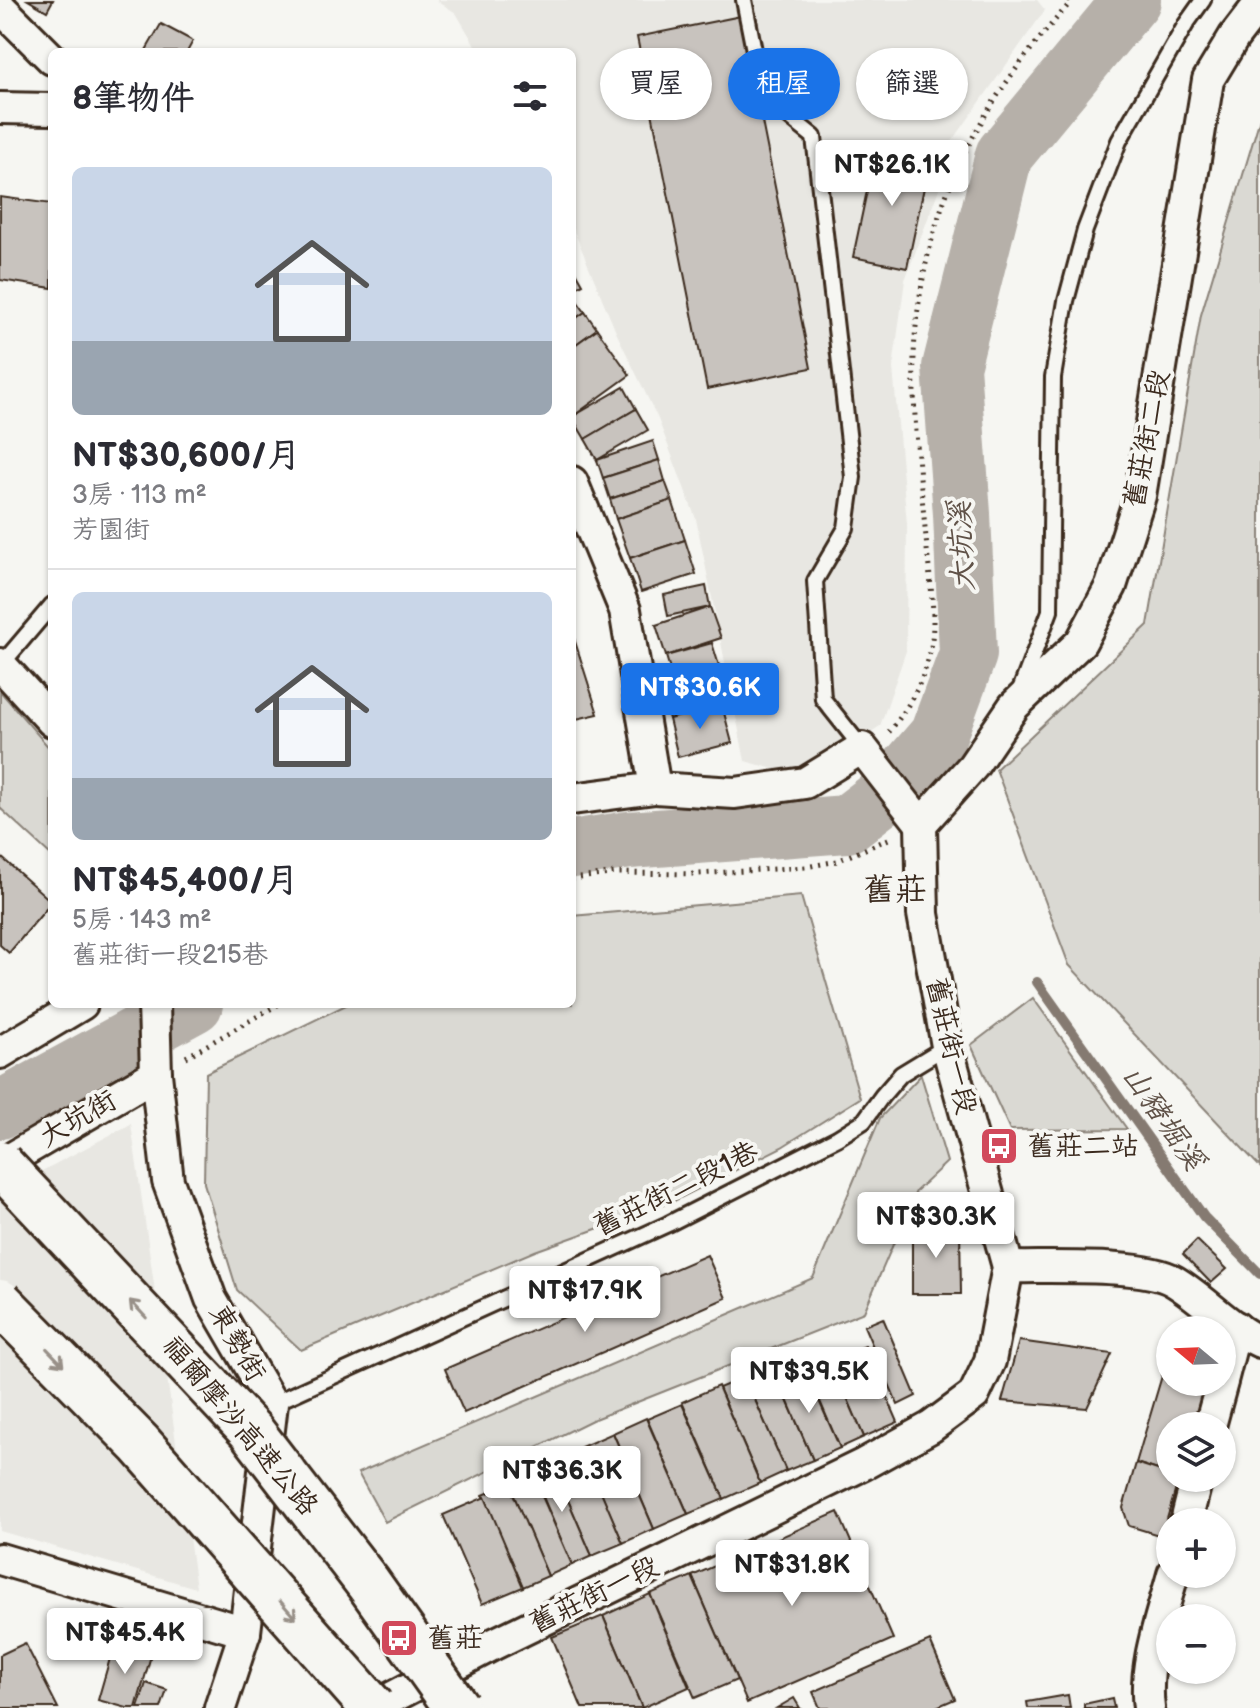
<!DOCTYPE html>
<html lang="zh-TW">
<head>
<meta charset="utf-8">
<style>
	:root { --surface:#fff; --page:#f2f2f3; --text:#2b2b33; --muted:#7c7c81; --line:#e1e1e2; --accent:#1a73e8 }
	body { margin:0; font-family:"Balsamiq Sans","LXGW WenKai TC",sans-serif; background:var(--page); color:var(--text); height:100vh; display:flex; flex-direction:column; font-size:30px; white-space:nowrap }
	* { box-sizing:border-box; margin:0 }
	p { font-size:26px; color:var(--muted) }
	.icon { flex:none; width:44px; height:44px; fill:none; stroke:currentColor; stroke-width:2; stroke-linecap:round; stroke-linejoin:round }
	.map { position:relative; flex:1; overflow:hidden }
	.side { position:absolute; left:48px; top:48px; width:528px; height:960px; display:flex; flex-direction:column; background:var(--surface); border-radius:12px; box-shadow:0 2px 6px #0004 }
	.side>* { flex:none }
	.guide { position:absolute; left:600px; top:48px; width:540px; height:72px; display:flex; gap:16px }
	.needle { width:52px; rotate:289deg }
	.tools { position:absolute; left:1156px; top:1316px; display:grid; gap:16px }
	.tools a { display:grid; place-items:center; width:80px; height:80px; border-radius:50%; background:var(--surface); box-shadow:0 2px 6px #0004; font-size:40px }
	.price { position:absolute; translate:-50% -68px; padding:0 18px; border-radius:8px; background:#fff; color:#222; font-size:26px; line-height:52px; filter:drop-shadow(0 2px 4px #0008) }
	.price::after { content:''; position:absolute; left:50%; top:48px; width:24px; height:18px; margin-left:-12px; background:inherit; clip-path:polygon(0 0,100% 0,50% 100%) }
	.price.current { background:var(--accent); color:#fff }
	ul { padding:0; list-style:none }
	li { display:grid; align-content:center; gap:16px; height:424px; padding:0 24px }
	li+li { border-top:2px solid var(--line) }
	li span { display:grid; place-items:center; height:248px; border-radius:12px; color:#555 }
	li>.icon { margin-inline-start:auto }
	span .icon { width:144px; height:144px; fill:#fffc; stroke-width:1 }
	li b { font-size:34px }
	h2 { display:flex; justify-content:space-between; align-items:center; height:96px; padding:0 24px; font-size:34px }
	.pill { padding:0 28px; border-radius:36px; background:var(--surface); box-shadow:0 2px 6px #0004; font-size:28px; line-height:72px }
	.pill.current { background:var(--accent); color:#fff }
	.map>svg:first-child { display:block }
</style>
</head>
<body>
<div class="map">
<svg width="1260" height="1708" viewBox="0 0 1260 1708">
	<rect width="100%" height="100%" fill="#f6f6f2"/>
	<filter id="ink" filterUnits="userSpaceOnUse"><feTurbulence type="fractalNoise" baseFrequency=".0125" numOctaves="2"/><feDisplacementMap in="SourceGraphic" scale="16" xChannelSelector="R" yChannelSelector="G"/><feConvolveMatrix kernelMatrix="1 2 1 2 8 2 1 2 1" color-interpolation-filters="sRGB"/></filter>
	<g filter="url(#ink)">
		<!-- built -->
		<g fill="#e8e7e2">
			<polygon points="436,0 1037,0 1045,10 937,163 946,170 905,280 893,368 907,524 906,651 880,726 803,777 745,761 696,519 658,419 616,332 572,226 572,52 479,52 456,13"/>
			<polygon points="131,1124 160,1326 196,1588 0,1531 0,1193"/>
		</g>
		<!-- green -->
		<g fill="#dad9d3" stroke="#8a8278" stroke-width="2">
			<polygon points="1260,118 1260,1167 1069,965 996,769 1148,625 1201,315"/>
			<polygon points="0,691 52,751 52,856 0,808"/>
			<polygon points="801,896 860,1098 782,1147 674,1201 535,1251 301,1350 237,1290 204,1183 206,1073 348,1004 572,1004 572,916"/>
			<polygon points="1033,998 1127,1129 1010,1130 971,1045"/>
			<polygon points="921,1075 947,1162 916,1191 864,1312 592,1420 385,1522 358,1473 813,1278 880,1118"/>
		</g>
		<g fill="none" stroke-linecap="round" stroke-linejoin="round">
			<!-- stream -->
			<polyline stroke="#857a71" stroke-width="10" points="1037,982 1204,1217 1260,1274"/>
			<!-- river -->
			<g stroke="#b6b0a9" stroke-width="58">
				<polyline points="572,849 629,840 847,824 890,791 938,735 968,654 962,514 951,367 1004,155 1132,0"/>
				<polyline points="0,1110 194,1004"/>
			</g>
		</g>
		<!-- building -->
		<g fill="#c8c3be" stroke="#3b2a1e" stroke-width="2">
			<polygon points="28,0 53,0 47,11"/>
			<polygon points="741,16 811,368 707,389 637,37"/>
			<polygon points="161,24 193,41 187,52 145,52"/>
			<polygon points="876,148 930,159 907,268 853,257"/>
			<polygon points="0,197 52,204 52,288 0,280"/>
			<polygon points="575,270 583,284 572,290 572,272"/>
			<polygon points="572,294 585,312 572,321"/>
			<polygon points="585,312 597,329 572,347 572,321"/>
			<polygon points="597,329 630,375 572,417 572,347"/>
			<polygon points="624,387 636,409 585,439 572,417"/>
			<polygon points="636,409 648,430 597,460 585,439"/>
			<polygon points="653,441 659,460 603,478 597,460"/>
			<polygon points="659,460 665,481 610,499 603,478"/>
			<polygon points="665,481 672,500 616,519 610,499"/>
			<polygon points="672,500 685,540 630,558 616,519"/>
			<polygon points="685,540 696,574 641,592 630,558"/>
			<polygon points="706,586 710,607 668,616 664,595"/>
			<polygon points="710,607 721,638 666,656 656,625"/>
			<polygon points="572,632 598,714 572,720"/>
			<polygon points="712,643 721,672 675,686 666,656"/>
			<polygon points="715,678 722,705 669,719 661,693"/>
			<polygon points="722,705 732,743 678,757 669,719"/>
			<polygon points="0,856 52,902 9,953 0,945"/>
			<polygon points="912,1226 960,1226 961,1294 912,1294"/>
			<polygon points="1197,1240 1227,1269 1211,1283 1183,1254"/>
			<polygon points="707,1255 726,1298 464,1413 445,1369"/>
			<polygon points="883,1318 916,1396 898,1405 864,1326"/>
			<polygon points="1019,1341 1112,1354 1087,1408 1002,1401"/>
			<polygon points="865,1346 898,1422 864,1437 831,1360"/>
			<polygon points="1167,1359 1170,1360 1170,1382 1207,1382 1194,1426 1170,1426 1170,1474 1136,1463"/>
			<polygon points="831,1360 864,1437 840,1448 807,1371"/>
			<polygon points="771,1363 813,1460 786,1471 744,1375"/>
			<polygon points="805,1369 840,1448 813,1460 779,1381"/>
			<polygon points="745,1377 786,1471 760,1483 719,1388"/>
			<polygon points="718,1386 760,1483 724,1499 682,1402"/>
			<polygon points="682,1404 724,1499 688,1514 647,1419"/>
			<polygon points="646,1418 688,1514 654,1529 613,1433"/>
			<polygon points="613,1433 654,1529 623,1543 581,1447"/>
			<polygon points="583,1449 623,1543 592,1556 552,1463"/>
			<polygon points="552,1463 592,1556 572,1565 532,1471"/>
			<polygon points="1136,1463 1170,1474 1170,1478 1179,1478 1162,1536 1129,1526 1123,1508"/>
			<polygon points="532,1473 572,1565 548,1576 508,1483"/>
			<polygon points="509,1484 548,1576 523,1587 483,1495"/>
			<polygon points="485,1497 523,1587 482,1604 443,1515"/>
			<polygon points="838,1512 893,1639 747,1703 692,1576"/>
			<polygon points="692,1576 737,1680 695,1698 650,1594"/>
			<polygon points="650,1594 689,1687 642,1708 603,1616"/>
			<polygon points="603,1616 642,1708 582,1708 552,1637"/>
			<polygon points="115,1641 152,1652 136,1708 127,1708 98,1700"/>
			<polygon points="930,1641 955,1699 934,1708 820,1708 813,1692"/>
			<polygon points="25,1643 58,1708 0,1708 0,1655"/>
			<polygon points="146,1683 167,1690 161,1708 138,1708"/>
			<polygon points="1068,1695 1070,1708 1028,1708 1027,1702"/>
			<polygon points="794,1698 800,1708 777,1708"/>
			<polygon points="1112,1698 1114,1708 1084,1708 1084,1704"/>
		</g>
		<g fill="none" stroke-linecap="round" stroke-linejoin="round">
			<defs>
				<g id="lane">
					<polyline points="744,0 763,96 814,137 853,477 846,528 815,581 823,699 862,748"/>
					<polyline points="1,665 52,605"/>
					<polyline points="1020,690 1050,611 1053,377 1066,301 1085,230 1119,141 1186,24 1203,0"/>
					<polyline points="272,1404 668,1224 837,1138 864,1121 882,1096 901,1074 947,1046"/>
				</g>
				<g id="street">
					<polyline points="0,7 52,59"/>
					<polyline points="0,108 52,109"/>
					<polyline points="572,482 625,610 655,788 572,799"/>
					<polyline points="0,664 52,721"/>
					<polyline points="655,788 735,793 805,783 862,748 921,824"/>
					<polyline points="921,824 973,766 1014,706 1081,642 1111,586 1140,496 1208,80 1234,37 1260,3"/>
					<polyline points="154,1004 156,1074 168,1181 211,1299 272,1404 245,1632 220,1708"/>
					<polyline points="0,1053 82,1004"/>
					<polyline points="0,1165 156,1074"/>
					<path d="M1008,1267C1046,1268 1145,1263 1174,1281C1204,1299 1228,1327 1260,1342"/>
					<polyline points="1222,1381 1236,1327"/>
					<polyline points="1210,1426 1222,1382"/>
					<polyline points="1186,1522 1197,1478"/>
					<polyline points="0,1559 245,1632"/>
					<polyline points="372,1708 494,1644 864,1464 931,1427 974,1395 990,1361 1008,1267 947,1046 923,914 921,824"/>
					<path d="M1149,1708C1143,1664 1162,1616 1173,1574"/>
				</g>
			</defs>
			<!-- lane casing -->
			<use href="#lane" stroke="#3b2a1e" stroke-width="20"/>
			<!-- street casing -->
			<use href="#street" stroke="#3b2a1e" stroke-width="36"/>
			<!-- path -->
			<g stroke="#3b2a1e" stroke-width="5" stroke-dasharray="2 6" stroke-linecap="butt">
				<path d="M889,732C907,710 924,681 930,652C937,619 930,582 927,549C921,479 910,407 915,337C927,199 980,103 1071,2L1069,0"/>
				<polyline points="572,879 616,873 698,874 806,867 837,861 891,838"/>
				<polyline points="186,1057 279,1004"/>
			</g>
			<!-- lane -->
			<use href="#lane" stroke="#f6f6f2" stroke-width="14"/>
			<!-- street -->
			<use href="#street" stroke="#f6f6f2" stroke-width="30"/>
			<defs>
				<g id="highway-bridge">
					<polyline points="0,1164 251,1431 368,1583 457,1708"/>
					<polyline points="0,1302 140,1444 373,1708"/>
				</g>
			</defs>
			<!-- highway-bridge casing -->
			<use href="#highway-bridge" stroke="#3b2a1e" stroke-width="50" stroke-linecap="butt"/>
			<!-- highway-bridge -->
			<use href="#highway-bridge" stroke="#f6f6f2" stroke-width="44"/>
		</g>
		<!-- one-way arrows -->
		<defs><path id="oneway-shaft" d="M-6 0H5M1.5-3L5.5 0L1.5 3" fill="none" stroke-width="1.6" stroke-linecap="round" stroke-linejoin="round" transform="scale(2)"/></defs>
		<g stroke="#989088">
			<use href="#oneway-shaft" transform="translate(138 1309) rotate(-133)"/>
			<use href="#oneway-shaft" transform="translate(55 1357) rotate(46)"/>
			<use href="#oneway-shaft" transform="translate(288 1610) rotate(49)"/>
		</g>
	</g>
	<!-- icons -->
	<defs>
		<symbol id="bus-square" viewBox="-11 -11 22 22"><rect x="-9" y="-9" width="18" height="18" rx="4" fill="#d1495b" stroke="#f6f6f2"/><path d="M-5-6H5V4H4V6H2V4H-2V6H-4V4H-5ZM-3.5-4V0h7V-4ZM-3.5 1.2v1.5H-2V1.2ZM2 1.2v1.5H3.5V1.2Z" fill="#fff"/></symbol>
	</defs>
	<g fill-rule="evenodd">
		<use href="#bus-square" x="977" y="1124" width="44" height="44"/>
		<use href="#bus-square" x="377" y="1616" width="44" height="44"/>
	</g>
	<g text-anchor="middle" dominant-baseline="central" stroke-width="8" stroke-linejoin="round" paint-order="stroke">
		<!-- street labels -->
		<g font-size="28" fill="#3b2a1e" stroke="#f6f6f2">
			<text transform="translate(1147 439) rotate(-79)">舊莊街二段</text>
			<text transform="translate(951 1046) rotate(77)">舊莊街一段</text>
			<text transform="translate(78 1119) rotate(-30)">大坑街</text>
			<text transform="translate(676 1189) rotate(-26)">舊莊街二段1巷</text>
			<text transform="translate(237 1343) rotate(60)">東勢街</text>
			<text transform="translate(240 1426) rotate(50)">福爾摩沙高速公路</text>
			<text transform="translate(594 1595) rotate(-26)">舊莊街一段</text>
		</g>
		<!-- poi labels -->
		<g font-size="28" fill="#3b2a1e" stroke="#f6f6f2" text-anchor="start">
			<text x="1027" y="1146">舊莊二站</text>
			<text x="427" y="1638">舊莊</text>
		</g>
		<!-- water labels -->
		<g font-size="30" font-style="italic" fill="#605248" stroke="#f6f6f2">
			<text transform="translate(962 546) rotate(-93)">大坑溪</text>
			<text transform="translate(1163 1118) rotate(55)">山豬堀溪</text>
		</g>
		<!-- quarter labels -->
		<g font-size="32" fill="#3b2a1e" stroke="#f6f6f2">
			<text x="895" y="890">舊莊</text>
		</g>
	</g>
</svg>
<div class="tools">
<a><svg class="needle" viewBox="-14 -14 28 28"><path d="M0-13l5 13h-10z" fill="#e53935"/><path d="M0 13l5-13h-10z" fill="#7c7c81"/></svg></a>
<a><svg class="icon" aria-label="layers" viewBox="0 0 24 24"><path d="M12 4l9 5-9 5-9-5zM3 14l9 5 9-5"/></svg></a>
<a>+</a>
<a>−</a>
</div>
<b class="price" style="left:892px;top:208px">NT$26.1K</b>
<b class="price current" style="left:700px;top:731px">NT$30.6K</b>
<b class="price" style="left:936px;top:1260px">NT$30.3K</b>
<b class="price" style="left:585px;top:1334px">NT$17.9K</b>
<b class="price" style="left:809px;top:1415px">NT$39.5K</b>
<b class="price" style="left:562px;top:1514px">NT$36.3K</b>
<b class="price" style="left:792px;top:1608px">NT$31.8K</b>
<b class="price" style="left:125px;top:1676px">NT$45.4K</b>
<div class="guide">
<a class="pill">買屋</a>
<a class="pill current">租屋</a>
<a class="pill">篩選</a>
</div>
<section class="side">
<h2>8筆物件<svg class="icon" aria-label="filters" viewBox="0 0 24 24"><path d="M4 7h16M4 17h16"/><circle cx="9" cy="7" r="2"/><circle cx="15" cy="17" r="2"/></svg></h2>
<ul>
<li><span style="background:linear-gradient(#c9d6e8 70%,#9aa5b1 0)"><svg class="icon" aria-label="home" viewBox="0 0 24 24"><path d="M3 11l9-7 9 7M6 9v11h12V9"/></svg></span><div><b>NT$30,600/月</b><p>3房 · 113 m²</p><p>芳園街</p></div></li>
<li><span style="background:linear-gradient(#c9d6e8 75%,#9aa5b1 0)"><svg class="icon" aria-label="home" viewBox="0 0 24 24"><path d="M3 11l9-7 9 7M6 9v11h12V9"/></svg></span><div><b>NT$45,400/月</b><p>5房 · 143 m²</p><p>舊莊街一段215巷</p></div></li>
</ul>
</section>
</div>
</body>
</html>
